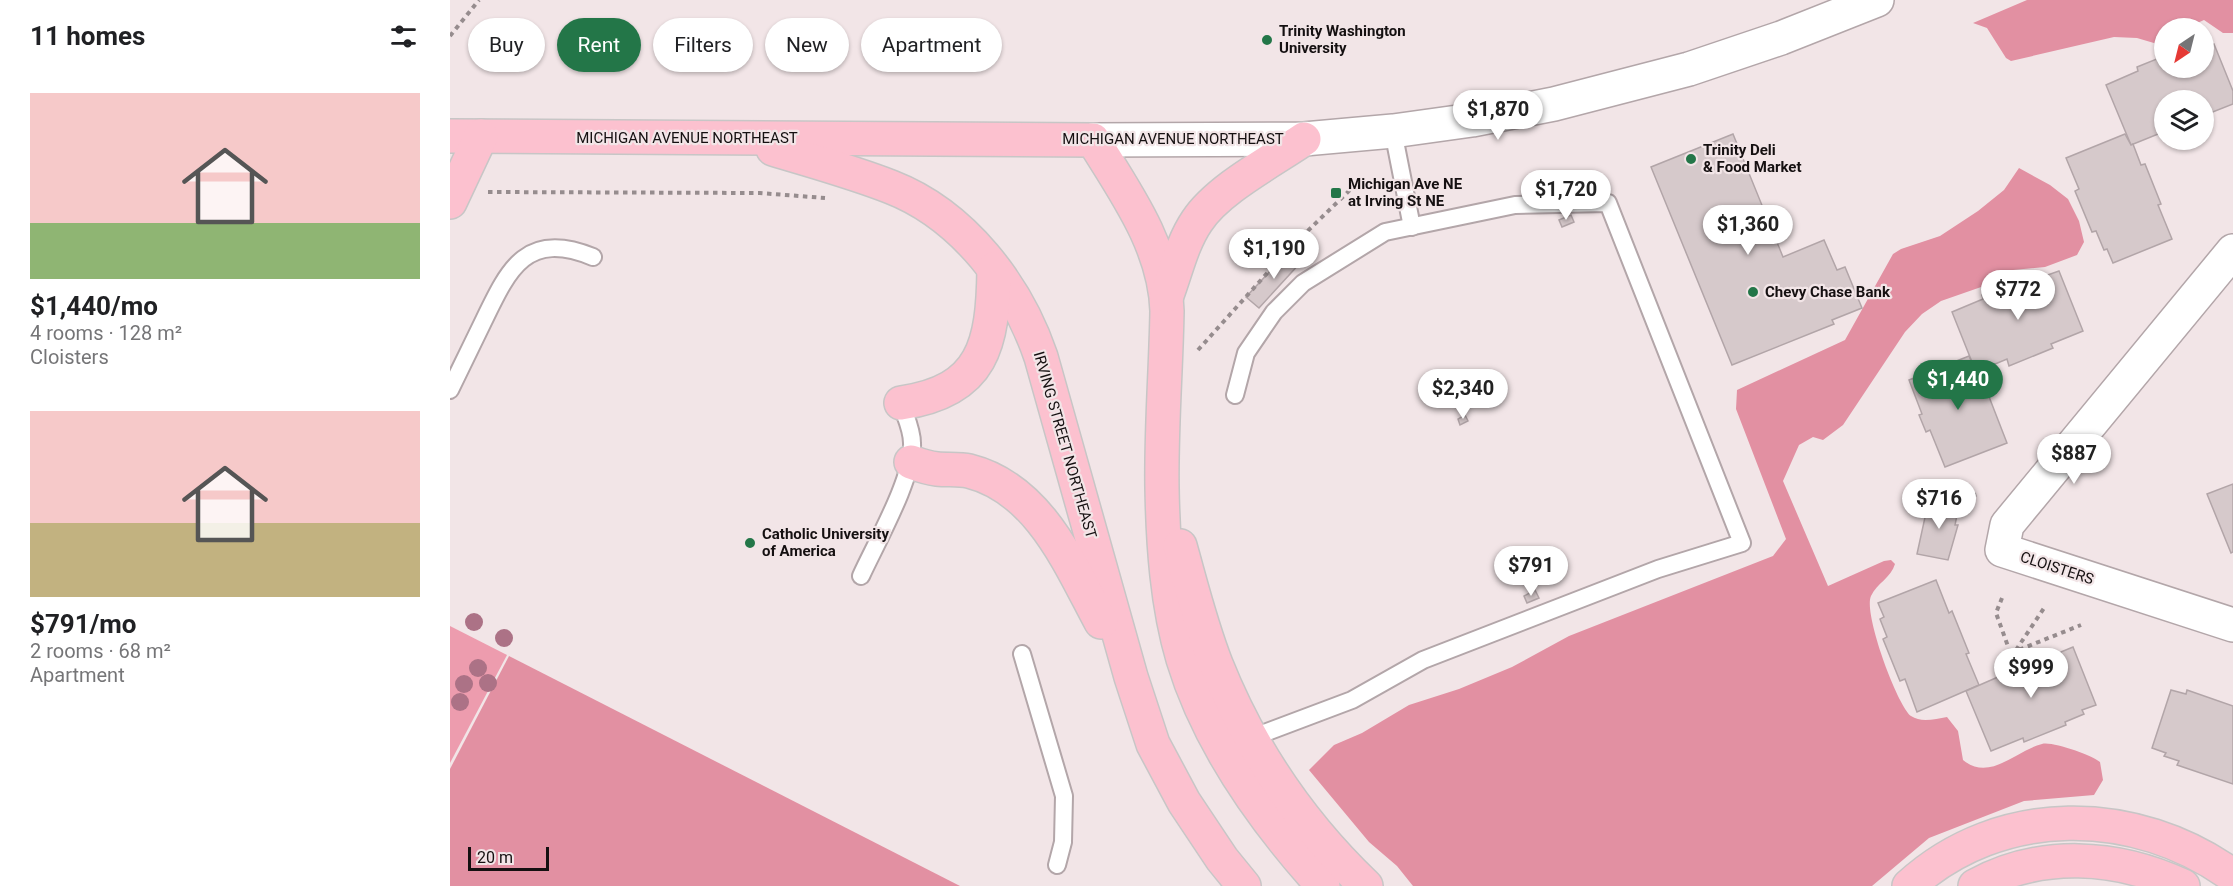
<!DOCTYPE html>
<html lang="en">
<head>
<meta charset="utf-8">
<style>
	:root { --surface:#fff; --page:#f6f6f6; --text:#202124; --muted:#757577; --accent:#237648 }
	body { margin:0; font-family:Roboto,sans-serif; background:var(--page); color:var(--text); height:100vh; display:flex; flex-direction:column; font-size:22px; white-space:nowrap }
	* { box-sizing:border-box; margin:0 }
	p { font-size:20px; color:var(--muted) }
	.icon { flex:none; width:33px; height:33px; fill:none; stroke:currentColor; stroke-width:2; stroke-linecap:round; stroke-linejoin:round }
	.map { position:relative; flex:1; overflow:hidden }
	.sheet { display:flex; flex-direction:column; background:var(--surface); width:450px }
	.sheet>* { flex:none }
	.guide { position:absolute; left:18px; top:18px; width:570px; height:54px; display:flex; gap:12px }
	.needle { width:39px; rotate:215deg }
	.controls { position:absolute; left:1704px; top:18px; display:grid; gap:12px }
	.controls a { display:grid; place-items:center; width:60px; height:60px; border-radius:50%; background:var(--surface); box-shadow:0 2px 4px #0004; font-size:30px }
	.scale { position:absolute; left:18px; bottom:15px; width:81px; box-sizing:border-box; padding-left:6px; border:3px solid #151011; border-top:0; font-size:16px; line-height:21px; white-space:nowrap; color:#151011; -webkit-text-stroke:4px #f2e5e7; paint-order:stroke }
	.price { position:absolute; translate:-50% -51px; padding:0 14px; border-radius:21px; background:#fff; color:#222; font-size:20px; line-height:39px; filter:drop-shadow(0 2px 3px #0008) }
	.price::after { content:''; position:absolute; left:50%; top:36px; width:18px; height:14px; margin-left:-9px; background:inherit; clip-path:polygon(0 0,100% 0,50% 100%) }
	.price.active { background:var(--accent); color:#fff }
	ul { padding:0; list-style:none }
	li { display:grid; align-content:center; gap:12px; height:318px; padding:0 30px }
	li span { display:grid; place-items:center; height:186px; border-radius:0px; color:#555 }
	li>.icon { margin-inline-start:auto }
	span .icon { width:108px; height:108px; fill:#fffc; stroke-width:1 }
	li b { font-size:26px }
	h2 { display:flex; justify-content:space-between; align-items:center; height:72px; padding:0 30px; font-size:26px }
	.chip { padding:0 21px; border-radius:27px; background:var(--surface); box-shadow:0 2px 4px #0004; font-size:21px; line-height:54px }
	.chip.active { background:var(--accent); color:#fff }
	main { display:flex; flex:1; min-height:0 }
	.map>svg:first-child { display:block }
</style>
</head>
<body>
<main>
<section class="sheet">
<h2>11 homes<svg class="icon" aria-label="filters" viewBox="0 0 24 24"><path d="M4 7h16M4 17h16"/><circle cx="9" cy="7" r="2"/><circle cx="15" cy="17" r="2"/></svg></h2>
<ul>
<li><span style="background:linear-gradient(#f6c9c9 70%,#8fb573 0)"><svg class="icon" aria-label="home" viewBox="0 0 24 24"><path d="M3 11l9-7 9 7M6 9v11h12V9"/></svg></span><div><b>$1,440/mo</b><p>4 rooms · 128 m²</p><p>Cloisters</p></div></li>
<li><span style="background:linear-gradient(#f6c9c9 60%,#c2b280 0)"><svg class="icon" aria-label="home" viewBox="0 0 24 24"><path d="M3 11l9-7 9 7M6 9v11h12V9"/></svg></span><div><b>$791/mo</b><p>2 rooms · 68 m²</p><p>Apartment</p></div></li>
</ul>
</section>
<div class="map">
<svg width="1783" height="886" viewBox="0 0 1783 886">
	<rect width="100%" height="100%" fill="#f2e5e7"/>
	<!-- green -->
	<polygon fill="#ed9cae" points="0,626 57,655 0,763"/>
	<!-- forest -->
	<g fill="#e290a2">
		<polygon points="1577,0 1783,0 1783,33 1773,33 1754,20 1736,28 1714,28 1714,46 1687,38 1664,37 1561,61 1556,58 1537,28 1523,23"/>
		<path d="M1569,168L1600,185L1618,199L1629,221L1634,242L1627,255L1595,267L1563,270L1534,286L1491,301L1472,314L1455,332L1393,425L1373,440L1363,437L1349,445L1333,481L1378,586L1434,561L1441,560L1445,564C1441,578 1427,583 1421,596C1413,613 1447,705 1461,716C1471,723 1485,719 1497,717L1508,731L1513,760C1540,782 1565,751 1592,744C1602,741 1641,755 1650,762L1653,780L1644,795L1574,801L1479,838L1422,886H963L947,866L919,842L859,770L884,745L912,733L959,705L1009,689L1062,667L1119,636L1323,556L1336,539L1286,409L1287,390L1395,340L1443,254L1451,249L1490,236L1528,211L1554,190Z"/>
		<polygon points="59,656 510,886 0,886 0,769"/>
	</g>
	<!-- building -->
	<g fill="#d6c9cb" stroke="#b2a5a8" stroke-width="1.5">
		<polygon points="1764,44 1783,91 1783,104 1755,115 1756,120 1754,121 1754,100 1714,100 1714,136 1713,132 1681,145 1656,85 1688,71 1687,67 1714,56 1714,68 1754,68 1754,48"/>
		<polygon points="1283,134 1333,257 1374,240 1387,270 1395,267 1412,308 1382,320 1384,324 1282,365 1201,167"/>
		<polygon points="1675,134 1681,145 1683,144 1691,165 1695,164 1711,204 1708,205 1722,239 1663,263 1657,249 1654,250 1646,231 1642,232 1625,191 1629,189 1616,158"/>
		<polygon points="1121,215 1124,222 1112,227 1109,220"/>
		<polygon points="854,239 864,248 860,254 849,245"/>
		<polygon points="839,251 851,262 809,308 796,297"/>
		<polygon points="1609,271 1633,331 1601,344 1603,348 1559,366 1557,359 1526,372 1502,312 1533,299 1532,295 1573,278 1575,283"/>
		<polygon points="1519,356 1526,372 1529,371 1557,443 1495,467 1480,430 1476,432 1469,415 1472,414 1459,380"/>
		<polygon points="1015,415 1018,421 1010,425 1008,419"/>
		<polygon points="1783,484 1783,552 1781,553 1757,494"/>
		<polygon points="1479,499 1509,505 1505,525 1508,525 1498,560 1467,554"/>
		<polygon points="1486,580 1499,613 1502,611 1519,653 1516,654 1529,685 1467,712 1455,679 1450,681 1433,639 1437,637 1430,619 1434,617 1428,603"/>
		<polygon points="1085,590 1089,598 1077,603 1074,596"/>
		<polygon points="1623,647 1646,705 1632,710 1634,714 1615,722 1616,725 1574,742 1573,738 1541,751 1516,691 1548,677 1547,673 1587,656 1589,661"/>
		<polygon points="1721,690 1736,694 1737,690 1783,706 1783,784 1727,765 1729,761 1714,756 1716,753 1702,748"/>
	</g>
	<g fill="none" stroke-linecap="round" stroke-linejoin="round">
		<defs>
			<g id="lane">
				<polyline points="943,131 962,227"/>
				<path d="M0,390C11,367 23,343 34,320C59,268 77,230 143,257"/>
				<polyline points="785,395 796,353 824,312 853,283 935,232 1065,205 1158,203 1292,543 1208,569 973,660 902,700 801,738"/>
				<path d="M411,576C426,543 464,477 462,443C462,429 455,416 451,403"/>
				<polyline points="572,654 614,796 613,842 607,865"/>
			</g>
			<polyline id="street" points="1783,251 1557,525 1552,550 1783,625"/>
			<polyline id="secondary" points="643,140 854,139 943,131 1022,120 1104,104 1239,69 1331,38 1427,0"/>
			<g id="primary">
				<path d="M0,136L643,140C676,193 715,247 717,311C716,370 711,429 712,488C713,545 717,605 733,659C759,745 814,821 873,886"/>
				<path d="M323,149C362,161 403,172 441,187C513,215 567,286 591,357L681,677L703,744L734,802L772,859L794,886"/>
				<polyline points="0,202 31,136"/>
				<path d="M717,295C726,271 732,243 747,221C768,189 822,161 854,139"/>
				<path d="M451,403C534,391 543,344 544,269"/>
				<path d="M461,462C469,465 478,468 487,469C498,470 509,469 519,471C590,489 620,565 651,622"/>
				<path d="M730,546C741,585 751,626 766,664C800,749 850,823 916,886"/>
				<path d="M1459,886C1550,803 1686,805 1783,876"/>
				<path d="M1525,886C1590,850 1667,855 1733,886"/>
			</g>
		</defs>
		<!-- lane casing -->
		<use href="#lane" stroke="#b3a6a9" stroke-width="20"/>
		<!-- street casing -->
		<use href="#street" stroke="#b3a6a9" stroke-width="36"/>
		<!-- secondary casing -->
		<use href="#secondary" stroke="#b3a6a9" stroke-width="36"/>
		<!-- primary casing -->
		<use href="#primary" stroke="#c7c6c6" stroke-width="36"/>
		<!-- path -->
		<g stroke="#968c8e" stroke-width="4" stroke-dasharray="4.5 4.5" stroke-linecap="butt">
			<polyline points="0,36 29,0"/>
			<polyline points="38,192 310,193 375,198"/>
			<polyline points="748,350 838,250 902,188"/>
			<polyline points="1513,497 1530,494"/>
			<polyline points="1552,598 1546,613 1564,663"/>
			<polyline points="1566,650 1594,608"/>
			<polyline points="1561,653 1631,625"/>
		</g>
		<!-- lane -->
		<use href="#lane" stroke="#fff" stroke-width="16"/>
		<!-- street -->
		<use href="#street" stroke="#fff" stroke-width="33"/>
		<!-- secondary -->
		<use href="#secondary" stroke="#fff" stroke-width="33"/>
		<!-- primary -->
		<use href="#primary" stroke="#fcc1cf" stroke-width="33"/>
	</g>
	<!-- trees -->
	<g fill="#ac7286">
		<circle cx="24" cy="622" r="9"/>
		<circle cx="54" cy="638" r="9"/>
		<circle cx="28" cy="668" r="9"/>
		<circle cx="38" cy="683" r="9"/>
		<circle cx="14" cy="684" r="9"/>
		<circle cx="10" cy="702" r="9"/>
	</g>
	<!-- markers -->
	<g fill="#237648" stroke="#f2e5e7" stroke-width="2">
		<circle cx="817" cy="40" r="6"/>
		<circle cx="1241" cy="159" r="6"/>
		<rect x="880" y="187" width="12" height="12" rx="3"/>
		<circle cx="1303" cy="292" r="6"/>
		<circle cx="300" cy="543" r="6"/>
	</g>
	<g text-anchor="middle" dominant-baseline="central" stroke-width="4.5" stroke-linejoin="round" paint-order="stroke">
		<!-- poi labels -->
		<g font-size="15" font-weight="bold" fill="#151011" stroke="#f2e5e7" text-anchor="start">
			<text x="829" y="31">Trinity Washington<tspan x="829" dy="17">University</tspan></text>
			<text x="1253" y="150">Trinity Deli<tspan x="1253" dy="17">&amp; Food Market</tspan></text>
			<text x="898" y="184">Michigan Ave NE<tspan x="898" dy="17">at Irving St NE</tspan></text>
			<text x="1315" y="292">Chevy Chase Bank</text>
			<text x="312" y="534">Catholic University<tspan x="312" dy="17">of America</tspan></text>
		</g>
		<!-- street labels -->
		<g font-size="15" fill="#151011" stroke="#f2e5e7">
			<text x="237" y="138">MICHIGAN AVENUE NORTHEAST</text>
			<text x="723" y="139">MICHIGAN AVENUE NORTHEAST</text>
			<text transform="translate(615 445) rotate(74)">IRVING STREET NORTHEAST</text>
			<text transform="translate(1607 568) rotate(18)">CLOISTERS</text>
		</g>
	</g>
</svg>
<div class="controls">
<a><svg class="needle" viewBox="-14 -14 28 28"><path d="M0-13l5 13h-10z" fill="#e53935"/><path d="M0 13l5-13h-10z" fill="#757577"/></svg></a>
<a><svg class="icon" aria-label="layers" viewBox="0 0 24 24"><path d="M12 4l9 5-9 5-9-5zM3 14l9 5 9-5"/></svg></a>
</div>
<div class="scale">20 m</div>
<b class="price" style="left:1048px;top:141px">$1,870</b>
<b class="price" style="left:1116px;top:221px">$1,720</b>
<b class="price" style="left:1298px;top:256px">$1,360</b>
<b class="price" style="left:824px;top:280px">$1,190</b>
<b class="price" style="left:1568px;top:321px">$772</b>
<b class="price active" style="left:1508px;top:411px">$1,440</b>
<b class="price" style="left:1013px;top:420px">$2,340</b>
<b class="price" style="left:1624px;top:485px">$887</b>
<b class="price" style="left:1489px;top:530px">$716</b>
<b class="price" style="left:1081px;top:597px">$791</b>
<b class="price" style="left:1581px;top:699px">$999</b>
<div class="guide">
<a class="chip">Buy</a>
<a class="chip active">Rent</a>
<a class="chip">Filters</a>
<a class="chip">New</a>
<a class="chip">Apartment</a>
</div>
</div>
</main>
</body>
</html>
